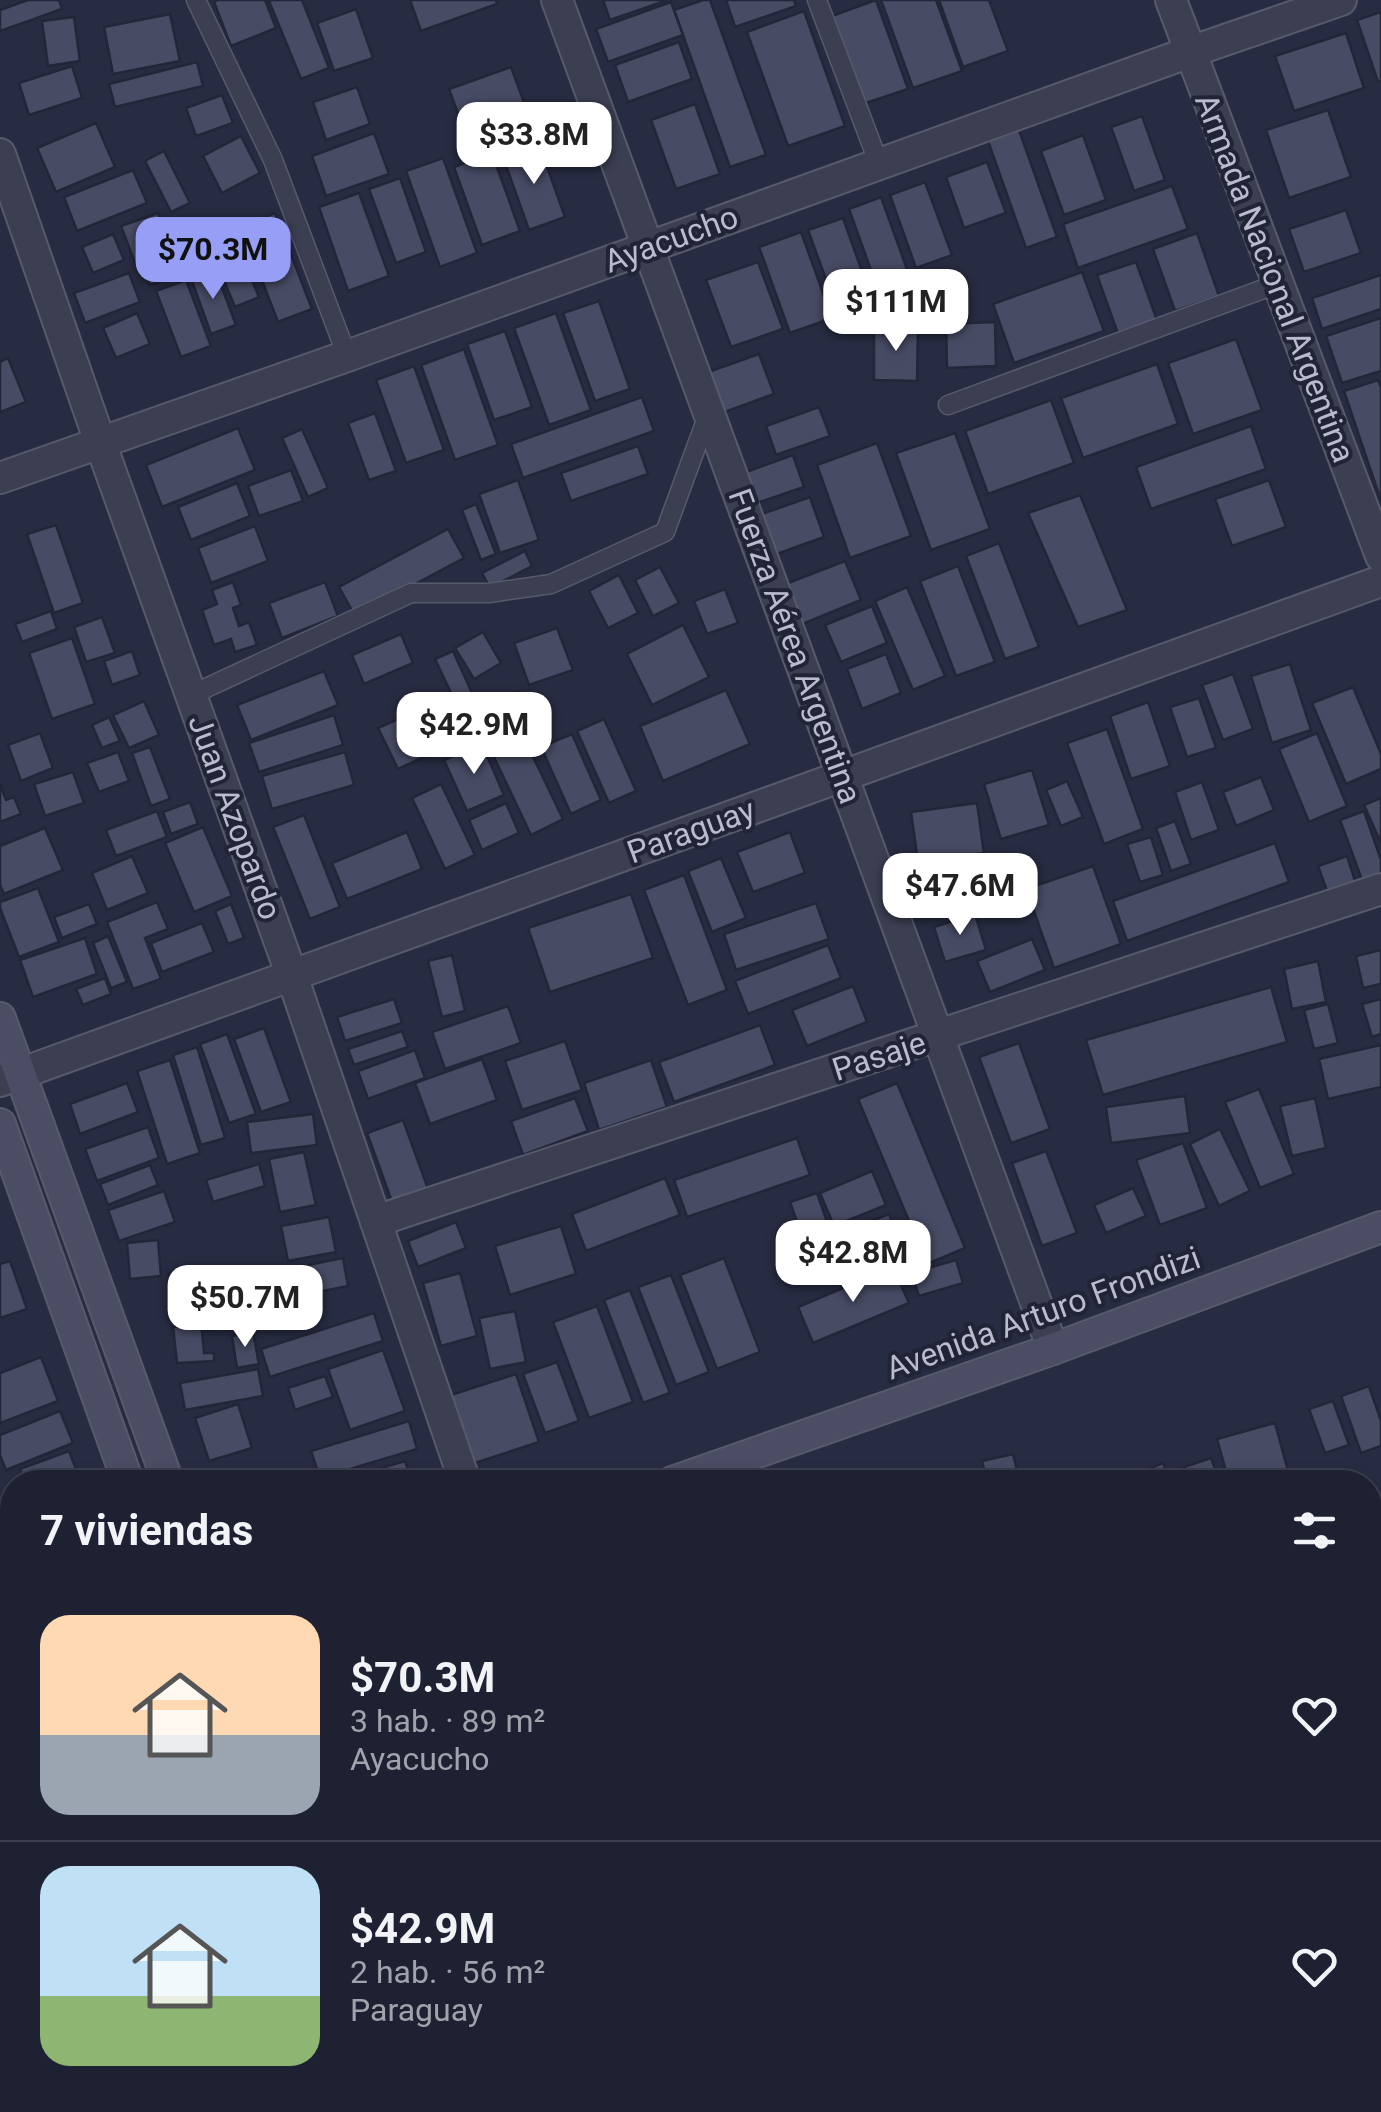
<!DOCTYPE html>
<html lang="es">
<head>
<meta charset="utf-8">
<style>
	:root { --surface:#1e2132; --page:#26293a; --text:#f1f3f6; --muted:#a1a3ac; --line:#3c3e4d; --accent:#969ff5 }
	body { margin:0; font-family:Roboto,sans-serif; background:var(--page); color:var(--text); height:100vh; display:flex; flex-direction:column; font-size:38px; white-space:nowrap }
	* { box-sizing:border-box; margin:0 }
	p { font-size:32px; color:var(--muted) }
	.icon { flex:none; width:55px; height:55px; fill:none; stroke:currentColor; stroke-width:2; stroke-linecap:round; stroke-linejoin:round }
	.map { position:relative; flex:1; overflow:hidden }
	.sheet { position:absolute; left:0px; top:1470px; width:1382px; height:642px; display:flex; flex-direction:column; background:var(--surface); border-radius:40px 40px 0 0; box-shadow:0 5px 15px #0003,0 0 0 2px var(--line) }
	.sheet>* { flex:none }
	.price { position:absolute; translate:-50% -85px; padding:0 22px; border-radius:20px; background:#fff; color:#222; font-size:32px; line-height:65px; filter:drop-shadow(0 2px 5px #0008) }
	.price::after { content:''; position:absolute; left:50%; top:60px; width:30px; height:22px; margin-left:-15px; background:inherit; clip-path:polygon(0 0,100% 0,50% 100%) }
	.price.selected { background:var(--accent); color:#111 }
	ul { padding:0; list-style:none }
	li { display:flex; align-items:center; gap:30px; height:250px; padding:0 40px }
	li+li { border-top:2px solid var(--line) }
	li span { display:grid; place-items:center; flex:none; width:280px; height:200px; border-radius:30px; color:#555 }
	li>.icon { margin-inline-start:auto }
	span .icon { width:120px; height:120px; fill:#fffc; stroke-width:1 }
	li b { font-size:42px }
	h2 { display:flex; justify-content:space-between; align-items:center; height:120px; padding:0 40px; font-size:42px }
	.map>svg:first-child { display:block }
</style>
</head>
<body>
<div class="map">
<svg width="1381" height="2112" viewBox="0 0 1381 2112">
	<rect width="100%" height="100%" fill="#282c42"/>
	<!-- water -->
	<polygon fill="#3d4269" points="1370,1791 1381,1794 1381,2112 0,2112 0,2023 12,2013 12,2100 1370,2100"/>
	<!-- building -->
	<g fill="#474b64" stroke="#232639" stroke-width="2.5">
		<polygon points="28,0 59,0 62,9 0,31 0,10"/>
		<polygon points="218,0 265,0 276,28 231,46 214,2"/>
		<polygon points="273,0 302,0 329,68 301,79 269,1"/>
		<polygon points="410,0 496,0 497,4 421,31"/>
		<polygon points="603,0 668,0 610,20"/>
		<polygon points="703,0 710,0 766,155 730,167 674,10"/>
		<polygon points="726,0 794,0 796,6 735,27"/>
		<polygon points="876,0 908,89 860,105 829,17"/>
		<polygon points="881,0 936,0 962,71 913,88"/>
		<polygon points="939,0 989,0 1008,51 963,67"/>
		<polygon points="671,2 683,35 608,62 596,29"/>
		<polygon points="356,9 373,58 334,71 317,23"/>
		<polygon points="804,11 845,126 788,146 747,32"/>
		<polygon points="1381,12 1381,81 1378,82 1357,20"/>
		<polygon points="170,14 180,61 113,74 104,27"/>
		<polygon points="74,17 80,61 48,66 42,21"/>
		<polygon points="1346,33 1364,88 1294,111 1275,56"/>
		<polygon points="679,42 692,79 628,102 615,65"/>
		<polygon points="197,62 203,86 115,107 109,84"/>
		<polygon points="72,66 82,98 29,115 19,83"/>
		<polygon points="511,67 534,130 472,152 449,89"/>
		<polygon points="357,87 370,124 326,140 313,102"/>
		<polygon points="222,95 233,123 196,136 186,108"/>
		<polygon points="695,104 720,174 676,189 651,120"/>
		<polygon points="1328,110 1351,177 1289,198 1266,130"/>
		<polygon points="1142,116 1165,180 1134,191 1111,127"/>
		<polygon points="96,123 115,167 56,192 37,148"/>
		<polygon points="1019,130 1057,237 1026,248 988,141"/>
		<polygon points="374,133 389,174 326,196 312,156"/>
		<polygon points="1083,135 1106,200 1064,215 1041,151"/>
		<polygon points="241,136 260,173 222,193 203,156"/>
		<polygon points="539,144 565,217 529,230 503,157"/>
		<polygon points="164,151 190,203 171,212 145,161"/>
		<polygon points="492,153 520,231 482,245 454,167"/>
		<polygon points="443,158 477,253 440,267 406,171"/>
		<polygon points="987,162 1006,213 964,228 946,177"/>
		<polygon points="133,170 147,203 77,231 64,197"/>
		<polygon points="400,178 426,252 396,263 369,189"/>
		<polygon points="925,182 952,255 916,268 890,195"/>
		<polygon points="1172,186 1188,229 1078,268 1063,224"/>
		<polygon points="359,193 389,276 348,291 319,207"/>
		<polygon points="881,197 913,286 881,298 849,209"/>
		<polygon points="1346,210 1361,253 1304,272 1289,229"/>
		<polygon points="158,213 172,249 135,263 121,226"/>
		<polygon points="275,213 312,309 278,322 241,226"/>
		<polygon points="843,218 875,308 841,320 808,230"/>
		<polygon points="801,232 832,318 790,333 759,247"/>
		<polygon points="1197,233 1219,296 1175,311 1153,249"/>
		<polygon points="113,234 124,260 93,273 82,247"/>
		<polygon points="200,242 208,265 188,273 179,249"/>
		<polygon points="240,252 259,297 235,307 216,262"/>
		<polygon points="176,256 183,273 150,285 143,269"/>
		<polygon points="758,262 783,329 731,347 706,280"/>
		<polygon points="1136,262 1157,320 1118,334 1097,275"/>
		<polygon points="215,269 236,325 211,334 191,278"/>
		<polygon points="1082,272 1104,331 1014,363 993,304"/>
		<polygon points="129,273 140,302 85,323 74,293"/>
		<polygon points="1381,275 1381,309 1322,329 1312,298"/>
		<polygon points="186,280 211,346 181,357 156,291"/>
		<polygon points="599,301 630,389 595,401 563,313"/>
		<polygon points="137,313 150,344 116,358 103,328"/>
		<polygon points="556,313 591,410 549,425 514,328"/>
		<polygon points="1381,318 1381,371 1342,383 1326,336"/>
		<polygon points="995,322 996,366 947,368 946,324"/>
		<polygon points="874,328 918,329 917,381 874,380"/>
		<polygon points="505,331 532,407 494,420 467,344"/>
		<polygon points="1236,339 1262,410 1193,434 1168,363"/>
		<polygon points="464,349 498,445 455,460 421,365"/>
		<polygon points="759,354 774,394 722,413 708,372"/>
		<polygon points="8,358 26,402 0,412 0,362"/>
		<polygon points="1157,364 1178,424 1083,458 1061,398"/>
		<polygon points="414,366 444,450 406,463 376,380"/>
		<polygon points="1378,380 1381,387 1381,501 1344,391"/>
		<polygon points="642,397 654,431 523,478 511,444"/>
		<polygon points="1051,400 1074,463 988,494 965,431"/>
		<polygon points="819,407 830,436 776,455 766,426"/>
		<polygon points="375,413 396,471 369,480 348,423"/>
		<polygon points="1251,426 1266,469 1151,509 1136,467"/>
		<polygon points="238,428 255,470 162,507 146,465"/>
		<polygon points="302,429 328,488 308,497 282,438"/>
		<polygon points="955,433 990,529 931,550 896,453"/>
		<polygon points="877,443 911,536 850,558 817,465"/>
		<polygon points="638,446 648,474 571,501 561,473"/>
		<polygon points="793,455 804,487 757,503 746,472"/>
		<polygon points="291,470 303,501 259,516 248,486"/>
		<polygon points="518,480 539,540 500,553 479,494"/>
		<polygon points="1269,480 1286,527 1232,546 1215,499"/>
		<polygon points="237,483 250,516 191,540 178,507"/>
		<polygon points="1080,495 1127,610 1078,627 1028,513"/>
		<polygon points="810,497 824,537 774,555 759,515"/>
		<polygon points="476,504 496,554 481,560 462,510"/>
		<polygon points="56,525 83,603 54,613 27,534"/>
		<polygon points="255,526 268,561 211,583 198,548"/>
		<polygon points="448,529 464,558 355,616 339,587"/>
		<polygon points="999,543 1039,647 1005,659 966,556"/>
		<polygon points="525,551 532,566 490,588 482,573"/>
		<polygon points="845,561 861,600 800,625 783,585"/>
		<polygon points="958,566 995,662 956,676 920,581"/>
		<polygon points="660,567 679,603 653,616 635,580"/>
		<polygon points="619,575 638,613 608,628 589,591"/>
		<polygon points="233,582 241,605 233,608 239,626 249,622 257,645 235,652 231,639 214,645 202,610 217,604 212,590"/>
		<polygon points="325,582 338,616 282,638 269,603"/>
		<polygon points="907,587 945,676 913,690 875,601"/>
		<polygon points="725,589 738,623 707,634 694,601"/>
		<polygon points="872,606 887,643 841,662 825,625"/>
		<polygon points="51,611 57,629 22,642 15,624"/>
		<polygon points="102,617 115,653 86,662 74,627"/>
		<polygon points="683,625 709,677 652,705 627,654"/>
		<polygon points="557,628 573,670 529,685 514,643"/>
		<polygon points="483,632 501,663 474,679 455,648"/>
		<polygon points="401,634 413,663 364,684 352,655"/>
		<polygon points="72,638 95,704 52,719 29,653"/>
		<polygon points="132,651 140,675 112,685 104,661"/>
		<polygon points="453,651 477,704 460,712 435,659"/>
		<polygon points="886,654 901,693 862,709 847,669"/>
		<polygon points="1290,664 1311,730 1272,743 1251,676"/>
		<polygon points="324,671 338,705 251,740 237,705"/>
		<polygon points="1233,674 1253,729 1223,740 1202,685"/>
		<polygon points="1353,687 1381,754 1381,769 1346,784 1312,703"/>
		<polygon points="726,690 750,744 663,781 640,726"/>
		<polygon points="519,691 535,726 488,747 472,712"/>
		<polygon points="1199,698 1216,748 1187,757 1170,707"/>
		<polygon points="144,701 159,735 129,748 113,715"/>
		<polygon points="449,701 463,731 430,746 415,716"/>
		<polygon points="1148,702 1170,766 1131,779 1110,716"/>
		<polygon points="334,715 343,745 259,772 249,743"/>
		<polygon points="407,715 426,756 398,769 378,728"/>
		<polygon points="109,717 120,741 102,748 92,725"/>
		<polygon points="604,719 636,791 609,803 577,731"/>
		<polygon points="1107,729 1143,829 1104,844 1067,743"/>
		<polygon points="40,733 53,768 21,781 8,745"/>
		<polygon points="1317,733 1347,806 1309,822 1279,749"/>
		<polygon points="572,734 601,800 571,814 541,747"/>
		<polygon points="525,740 563,819 531,835 493,755"/>
		<polygon points="482,744 504,795 467,811 444,760"/>
		<polygon points="150,747 170,799 151,806 132,753"/>
		<polygon points="118,752 129,781 99,792 87,763"/>
		<polygon points="345,752 354,785 272,809 262,776"/>
		<polygon points="1032,770 1049,825 1001,839 984,784"/>
		<polygon points="73,772 84,803 45,816 34,784"/>
		<polygon points="1261,777 1274,810 1236,826 1223,792"/>
		<polygon points="1067,781 1083,817 1061,826 1046,790"/>
		<polygon points="1202,782 1219,830 1191,840 1175,792"/>
		<polygon points="0,784 6,800 14,797 21,814 0,822"/>
		<polygon points="441,784 475,855 445,869 412,798"/>
		<polygon points="1381,798 1381,843 1364,805"/>
		<polygon points="190,802 198,824 171,834 163,812"/>
		<polygon points="506,803 519,833 482,850 469,820"/>
		<polygon points="977,803 984,853 918,862 911,812"/>
		<polygon points="157,811 167,837 116,856 106,830"/>
		<polygon points="1364,811 1381,860 1381,882 1365,888 1340,820"/>
		<polygon points="304,815 340,907 310,919 273,827"/>
		<polygon points="1175,821 1191,864 1171,871 1156,828"/>
		<polygon points="203,827 232,896 194,912 165,843"/>
		<polygon points="45,828 63,870 4,894 0,885 0,846"/>
		<polygon points="407,832 422,869 347,899 332,863"/>
		<polygon points="790,832 805,873 753,892 737,852"/>
		<polygon points="1151,837 1163,875 1140,882 1127,844"/>
		<polygon points="1275,843 1289,882 1127,941 1113,901"/>
		<polygon points="132,856 148,893 107,910 92,873"/>
		<polygon points="1347,856 1358,890 1330,899 1318,866"/>
		<polygon points="721,858 746,918 712,932 688,871"/>
		<polygon points="1093,866 1121,944 1054,968 1026,889"/>
		<polygon points="684,875 727,990 688,1005 644,890"/>
		<polygon points="38,888 59,942 19,957 0,908 0,902"/>
		<polygon points="631,894 653,958 550,992 528,928"/>
		<polygon points="157,902 168,929 145,938 161,979 133,989 107,922"/>
		<polygon points="816,903 829,939 736,970 724,934"/>
		<polygon points="89,904 97,924 62,938 54,917"/>
		<polygon points="231,904 244,938 228,944 215,911"/>
		<polygon points="975,914 986,950 945,962 934,927"/>
		<polygon points="202,923 214,952 162,972 151,943"/>
		<polygon points="108,936 127,982 111,988 93,943"/>
		<polygon points="85,938 97,974 33,997 20,960"/>
		<polygon points="1032,939 1045,970 990,992 977,961"/>
		<polygon points="828,945 841,978 748,1014 735,981"/>
		<polygon points="1381,950 1381,984 1363,988 1356,956"/>
		<polygon points="452,955 465,1011 442,1017 428,961"/>
		<polygon points="1318,961 1326,1002 1292,1009 1284,969"/>
		<polygon points="105,978 111,994 83,1005 76,989"/>
		<polygon points="853,986 867,1022 807,1046 792,1010"/>
		<polygon points="1271,987 1287,1042 1103,1095 1086,1040"/>
		<polygon points="394,999 402,1023 345,1041 337,1017"/>
		<polygon points="1381,999 1381,1034 1372,1037 1362,1004"/>
		<polygon points="1328,1004 1338,1043 1314,1049 1304,1010"/>
		<polygon points="508,1006 521,1043 445,1069 432,1032"/>
		<polygon points="760,1025 775,1065 674,1102 659,1062"/>
		<polygon points="264,1028 291,1102 261,1112 234,1039"/>
		<polygon points="402,1031 408,1047 354,1065 348,1049"/>
		<polygon points="227,1034 256,1114 229,1123 200,1044"/>
		<polygon points="565,1041 582,1090 522,1110 505,1061"/>
		<polygon points="1019,1043 1050,1129 1011,1143 979,1057"/>
		<polygon points="1381,1045 1381,1087 1328,1099 1319,1059"/>
		<polygon points="197,1047 225,1138 201,1145 173,1055"/>
		<polygon points="415,1050 425,1078 368,1099 358,1071"/>
		<polygon points="482,1059 497,1100 430,1124 415,1083"/>
		<polygon points="170,1060 200,1153 167,1164 137,1071"/>
		<polygon points="651,1060 667,1107 599,1130 584,1083"/>
		<polygon points="127,1083 138,1112 80,1134 70,1104"/>
		<polygon points="897,1083 965,1248 927,1264 858,1099"/>
		<polygon points="1259,1089 1294,1174 1260,1188 1225,1102"/>
		<polygon points="1185,1096 1190,1133 1111,1143 1106,1107"/>
		<polygon points="575,1098 588,1131 523,1155 511,1121"/>
		<polygon points="1315,1098 1326,1148 1292,1156 1280,1106"/>
		<polygon points="313,1114 317,1145 251,1153 247,1122"/>
		<polygon points="403,1120 431,1197 395,1210 367,1133"/>
		<polygon points="148,1127 159,1158 97,1181 85,1149"/>
		<polygon points="1220,1129 1250,1191 1219,1206 1190,1144"/>
		<polygon points="797,1138 810,1175 687,1217 674,1180"/>
		<polygon points="1183,1143 1207,1208 1160,1225 1136,1160"/>
		<polygon points="1046,1151 1077,1233 1042,1246 1012,1163"/>
		<polygon points="304,1152 316,1205 280,1212 269,1159"/>
		<polygon points="259,1164 265,1186 213,1202 206,1180"/>
		<polygon points="150,1165 158,1185 108,1205 100,1184"/>
		<polygon points="872,1171 886,1205 834,1226 820,1193"/>
		<polygon points="665,1178 680,1215 586,1251 572,1214"/>
		<polygon points="1133,1188 1146,1216 1106,1233 1094,1205"/>
		<polygon points="164,1191 175,1222 119,1241 108,1210"/>
		<polygon points="817,1193 831,1233 804,1242 790,1202"/>
		<polygon points="889,1214 903,1247 848,1269 835,1235"/>
		<polygon points="329,1217 336,1252 288,1261 281,1226"/>
		<polygon points="456,1222 466,1248 418,1267 408,1241"/>
		<polygon points="561,1226 576,1274 510,1295 495,1246"/>
		<polygon points="158,1240 161,1276 130,1279 127,1243"/>
		<polygon points="343,1258 348,1286 313,1293 308,1265"/>
		<polygon points="724,1258 760,1352 717,1369 680,1275"/>
		<polygon points="956,1260 963,1283 919,1296 911,1273"/>
		<polygon points="10,1261 27,1309 0,1318 0,1264"/>
		<polygon points="893,1267 909,1303 813,1343 798,1307"/>
		<polygon points="206,1273 209,1330 202,1330 204,1353 214,1353 214,1361 177,1363 173,1327 187,1326 185,1293 170,1294 169,1274"/>
		<polygon points="460,1273 477,1336 441,1346 423,1283"/>
		<polygon points="671,1275 709,1372 676,1385 638,1287"/>
		<polygon points="630,1290 670,1393 643,1403 604,1300"/>
		<polygon points="597,1306 633,1402 589,1418 553,1322"/>
		<polygon points="515,1311 526,1362 490,1369 479,1318"/>
		<polygon points="374,1313 383,1341 270,1377 261,1349"/>
		<polygon points="253,1332 259,1364 237,1368 232,1336"/>
		<polygon points="383,1350 405,1411 350,1430 328,1369"/>
		<polygon points="41,1357 58,1401 0,1423 0,1373"/>
		<polygon points="557,1362 579,1421 545,1433 523,1374"/>
		<polygon points="258,1369 263,1396 185,1410 180,1383"/>
		<polygon points="516,1374 539,1442 475,1463 451,1395"/>
		<polygon points="325,1376 333,1397 295,1410 288,1388"/>
		<polygon points="1369,1386 1381,1421 1381,1446 1361,1453 1341,1396"/>
		<polygon points="1333,1401 1349,1445 1325,1453 1309,1409"/>
		<polygon points="238,1404 252,1448 209,1461 195,1418"/>
		<polygon points="60,1411 73,1443 6,1470 0,1455 0,1435"/>
		<polygon points="409,1421 417,1449 320,1478 311,1451"/>
		<polygon points="1275,1423 1291,1482 1229,1482 1217,1439"/>
		<polygon points="69,1451 81,1482 26,1482 20,1469"/>
		<polygon points="1013,1454 1020,1482 987,1482 982,1461"/>
		<polygon points="1211,1458 1220,1482 1183,1482 1178,1469"/>
		<polygon points="405,1461 412,1482 334,1482"/>
		<polygon points="1163,1463 1171,1482 1116,1482"/>
		<polygon points="250,1470 254,1482 211,1482"/>
		<polygon points="0,1539 12,1573 12,1603 0,1607"/>
		<polygon points="9,1750 12,1762 12,1783 0,1787 0,1753"/>
		<polygon points="12,1784 12,1828 7,1830 0,1810 0,1788"/>
		<polygon points="0,1841 2,1841 12,1873 12,1877 0,1881"/>
	</g>
	<g fill="none" stroke-linecap="round" stroke-linejoin="round">
		<defs>
			<g id="service">
				<polyline points="196,0 273,160 347,356"/>
				<polyline points="817,0 879,164"/>
				<polyline points="948,405 1277,284"/>
				<polyline points="191,695 411,593 489,593 551,584 665,532 709,412"/>
			</g>
			<g id="minor">
				<polyline points="557,0 1053,1349"/>
				<polyline points="1171,0 1381,556"/>
				<polyline points="0,154 100,442 292,976 465,1482"/>
				<polyline points="0,478 347,356 1190,52 1341,0"/>
				<polyline points="0,1081 1381,581"/>
				<polyline points="376,1221 1381,889"/>
			</g>
			<g id="secondary">
				<polyline points="0,1018 168,1482"/>
				<polyline points="0,1124 128,1482"/>
				<polyline points="672,1482 1053,1349 1381,1227"/>
				<polyline points="0,1723 12,1718"/>
			</g>
		</defs>
		<!-- service casing -->
		<use href="#service" stroke="#585a6c" stroke-width="21"/>
		<!-- minor casing -->
		<use href="#minor" stroke="#585a6c" stroke-width="34"/>
		<!-- secondary casing -->
		<use href="#secondary" stroke="#585a6c" stroke-width="34"/>
		<!-- service -->
		<use href="#service" stroke="#3c3f52" stroke-width="18"/>
		<!-- minor -->
		<use href="#minor" stroke="#3c3f52" stroke-width="30"/>
		<!-- secondary -->
		<use href="#secondary" stroke="#4b4d65" stroke-width="30"/>
	</g>
	<g text-anchor="middle" dominant-baseline="central" stroke-width="8" stroke-linejoin="round" paint-order="stroke">
		<!-- street labels -->
		<g font-size="32" fill="#babbcc" stroke="#212437">
			<text transform="translate(671 239) rotate(-20)">Ayacucho</text>
			<text transform="translate(1275 278) rotate(69)">Armada Nacional Argentina</text>
			<text transform="translate(795 646) rotate(70)">Fuerza Aérea Argentina</text>
			<text transform="translate(235 817) rotate(70)">Juan Azopardo</text>
			<text transform="translate(691 831) rotate(-20)">Paraguay</text>
			<text transform="translate(879 1056) rotate(-18)">Pasaje</text>
			<text transform="translate(1043 1313) rotate(-20)">Avenida Arturo Frondizi</text>
		</g>
	</g>
</svg>
<b class="price" style="left:534px;top:187px">$33.8M</b>
<b class="price selected" style="left:213px;top:302px">$70.3M</b>
<b class="price" style="left:896px;top:354px">$111M</b>
<b class="price" style="left:474px;top:777px">$42.9M</b>
<b class="price" style="left:960px;top:938px">$47.6M</b>
<b class="price" style="left:853px;top:1305px">$42.8M</b>
<b class="price" style="left:245px;top:1350px">$50.7M</b>
<section class="sheet">
<h2>7 viviendas<svg class="icon" aria-label="filters" viewBox="0 0 24 24"><path d="M4 7h16M4 17h16"/><circle cx="9" cy="7" r="2"/><circle cx="15" cy="17" r="2"/></svg></h2>
<ul>
<li><span style="background:linear-gradient(#ffd9b3 60%,#9aa5b1 0)"><svg class="icon" aria-label="home" viewBox="0 0 24 24"><path d="M3 11l9-7 9 7M6 9v11h12V9"/></svg></span><div><b>$70.3M</b><p>3 hab. · 89 m²</p><p>Ayacucho</p></div><svg class="icon" aria-label="heart" viewBox="0 0 24 24"><path d="M12 20l-8-8c-3-5 5-10 8-4 3-6 11-1 8 4z"/></svg></li>
<li><span style="background:linear-gradient(#bfe0f5 65%,#8fb573 0)"><svg class="icon" aria-label="home" viewBox="0 0 24 24"><path d="M3 11l9-7 9 7M6 9v11h12V9"/></svg></span><div><b>$42.9M</b><p>2 hab. · 56 m²</p><p>Paraguay</p></div><svg class="icon" aria-label="heart" viewBox="0 0 24 24"><path d="M12 20l-8-8c-3-5 5-10 8-4 3-6 11-1 8 4z"/></svg></li>
</ul>
</section>
</div>
</body>
</html>
